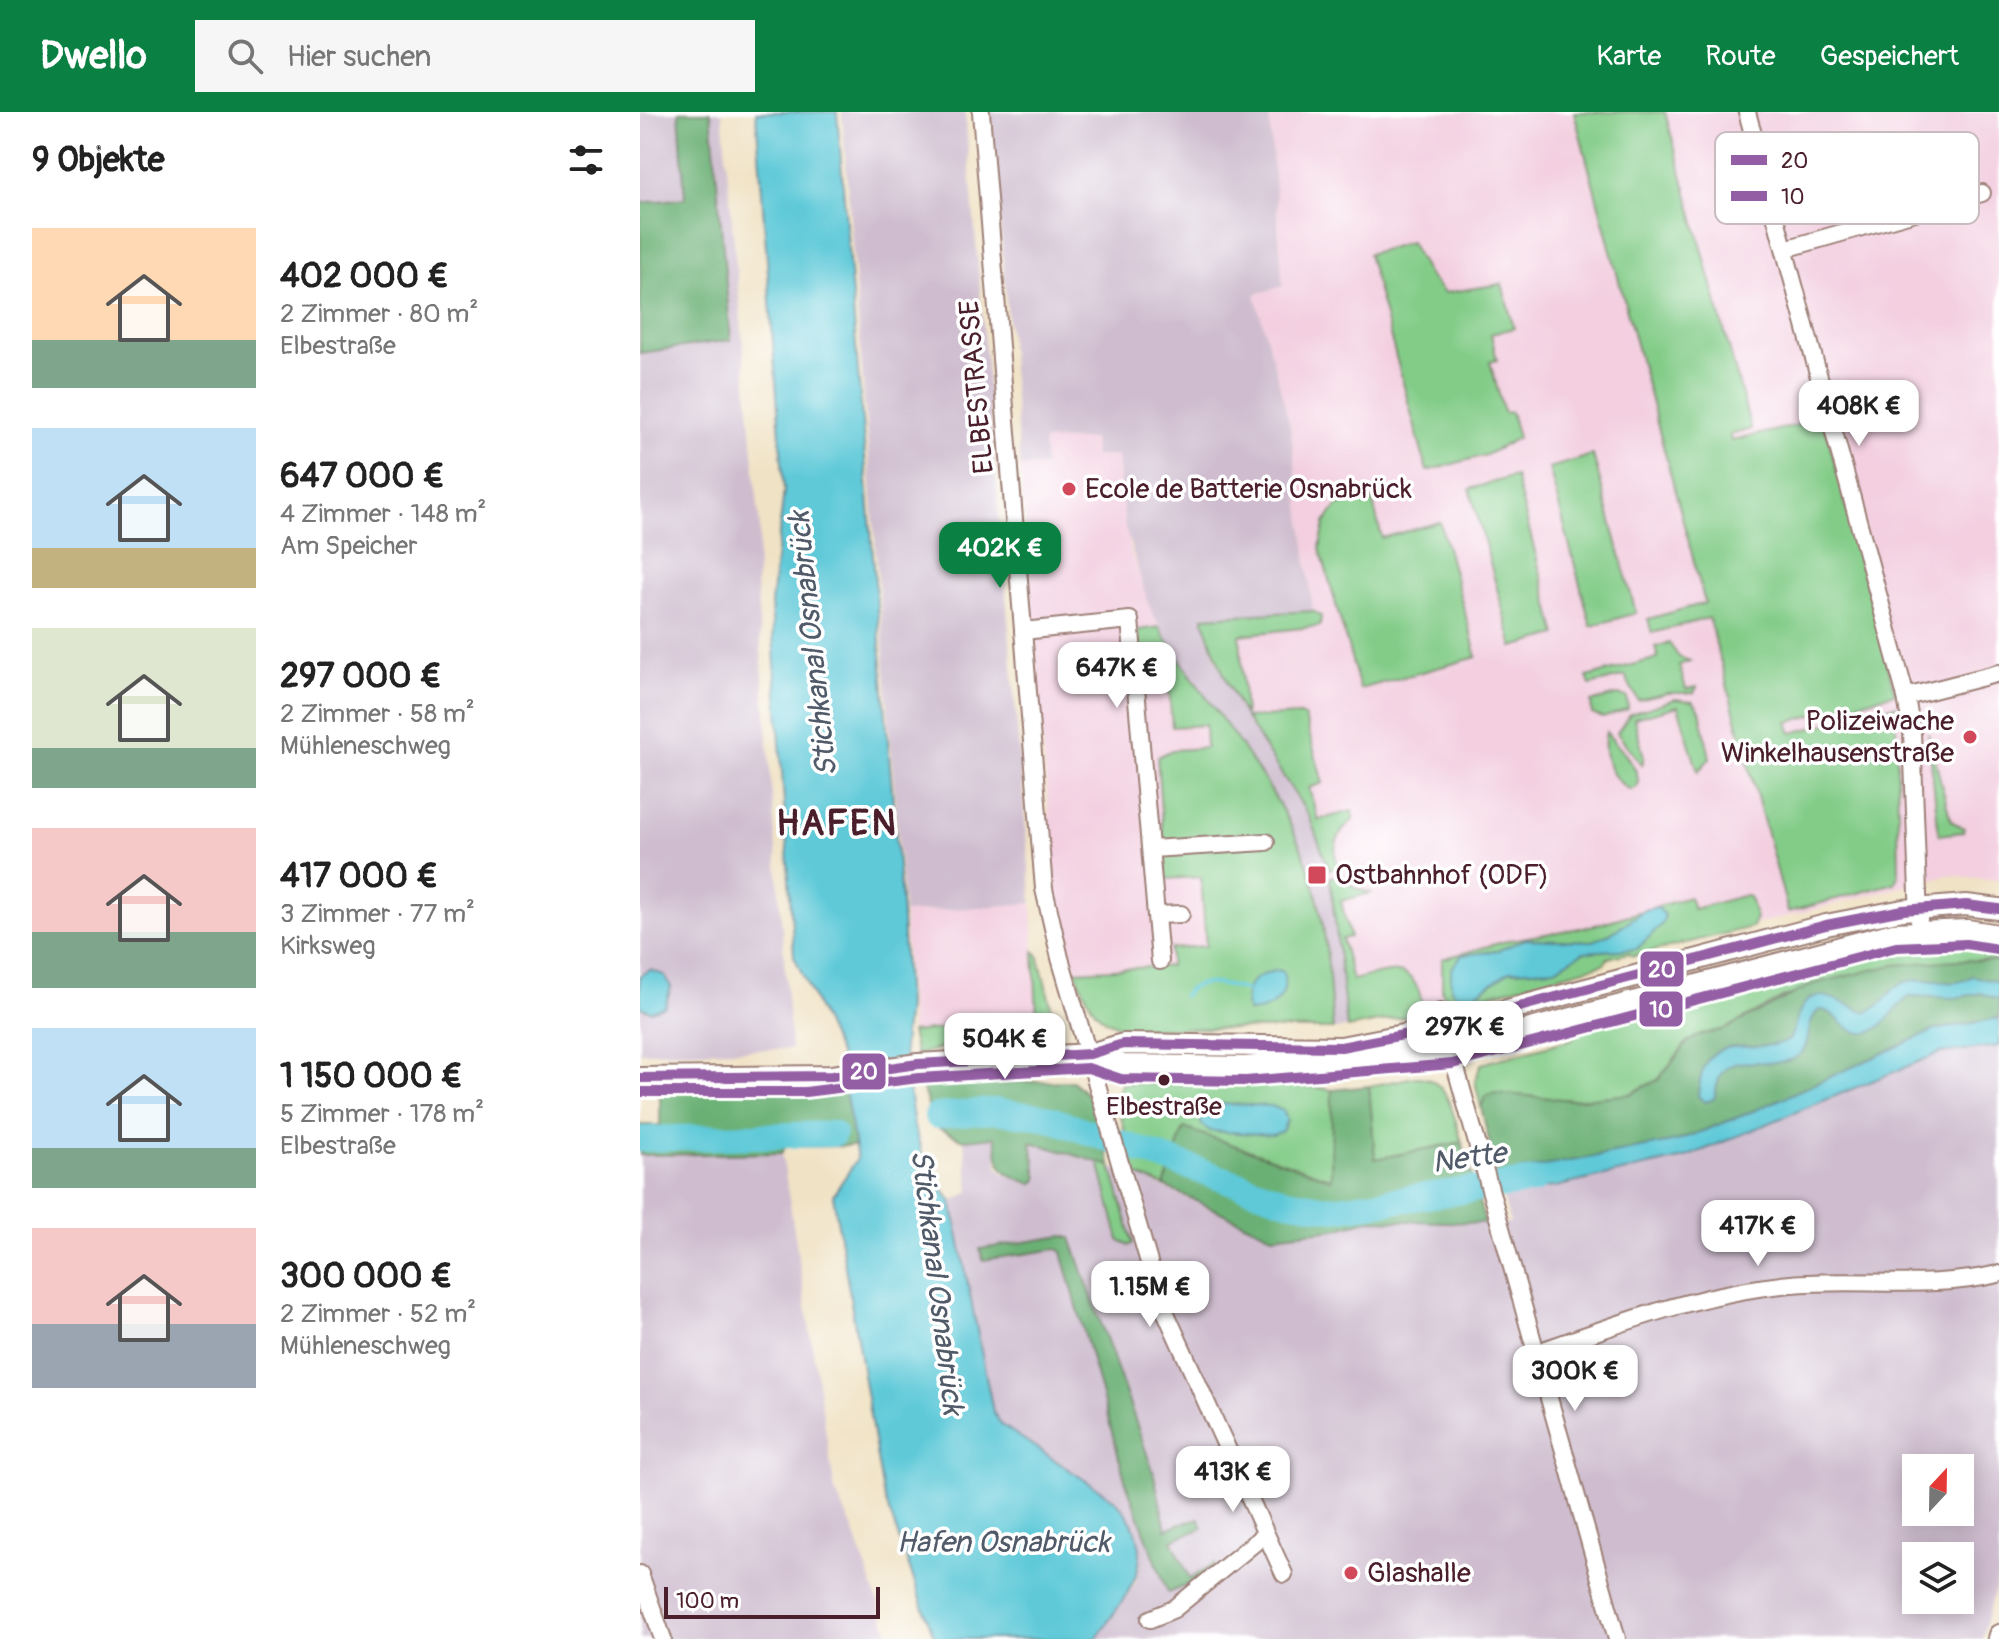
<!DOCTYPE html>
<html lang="de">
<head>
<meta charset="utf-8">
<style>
	:root { --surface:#fff; --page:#f6f6f6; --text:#222; --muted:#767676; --accent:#0b8043 }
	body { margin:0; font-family:Pangolin,sans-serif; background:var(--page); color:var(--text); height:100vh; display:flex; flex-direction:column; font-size:30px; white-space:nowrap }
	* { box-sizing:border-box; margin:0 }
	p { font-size:26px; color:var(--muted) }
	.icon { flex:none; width:44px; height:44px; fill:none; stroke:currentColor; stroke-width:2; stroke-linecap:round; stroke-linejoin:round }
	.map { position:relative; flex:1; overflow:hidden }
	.sheet { display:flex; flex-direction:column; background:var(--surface); width:640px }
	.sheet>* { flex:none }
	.needle { width:52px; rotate:22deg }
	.buttons { position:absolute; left:1262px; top:1342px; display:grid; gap:16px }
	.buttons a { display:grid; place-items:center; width:72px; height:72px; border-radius:0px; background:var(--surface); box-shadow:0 4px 20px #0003; font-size:40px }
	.scale { position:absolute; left:24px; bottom:20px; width:216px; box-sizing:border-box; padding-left:8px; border:4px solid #4a1f2b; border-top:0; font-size:22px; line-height:28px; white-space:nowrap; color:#4a1f2b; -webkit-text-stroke:6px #fff; paint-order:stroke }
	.price { position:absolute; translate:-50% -68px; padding:0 18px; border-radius:16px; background:#fff; color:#222; font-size:26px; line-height:52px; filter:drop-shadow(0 2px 4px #0008) }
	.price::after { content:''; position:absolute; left:50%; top:48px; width:24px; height:18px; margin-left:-12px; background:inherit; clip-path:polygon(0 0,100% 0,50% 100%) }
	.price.selected { background:var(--accent); color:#fff }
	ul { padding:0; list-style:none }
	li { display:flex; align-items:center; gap:24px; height:200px; padding:0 32px }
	li span { display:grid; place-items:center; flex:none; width:224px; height:160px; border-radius:0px; color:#555 }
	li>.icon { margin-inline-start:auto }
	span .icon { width:96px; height:96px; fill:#fffc; stroke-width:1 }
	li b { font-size:34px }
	h2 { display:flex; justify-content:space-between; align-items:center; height:96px; padding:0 32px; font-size:34px }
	header { display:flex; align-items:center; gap:48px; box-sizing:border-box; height:112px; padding:0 40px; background:var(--accent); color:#fff }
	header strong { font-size:38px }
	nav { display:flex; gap:44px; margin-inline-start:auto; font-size:28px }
	.search { width:560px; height:72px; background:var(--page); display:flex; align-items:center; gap:20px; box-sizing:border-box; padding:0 28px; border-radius:0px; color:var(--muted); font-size:30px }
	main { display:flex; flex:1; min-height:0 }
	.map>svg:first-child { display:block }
</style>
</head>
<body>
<header>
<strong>Dwello</strong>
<div class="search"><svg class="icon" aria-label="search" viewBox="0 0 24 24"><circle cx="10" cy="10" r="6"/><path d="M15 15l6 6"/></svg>Hier suchen</div>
<nav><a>Karte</a><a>Route</a><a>Gespeichert</a></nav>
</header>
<main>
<section class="sheet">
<h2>9 Objekte<svg class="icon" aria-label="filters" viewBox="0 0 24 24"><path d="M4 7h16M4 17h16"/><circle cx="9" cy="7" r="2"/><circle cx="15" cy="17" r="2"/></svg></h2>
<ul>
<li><span style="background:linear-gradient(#ffd9b3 70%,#7fa58c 0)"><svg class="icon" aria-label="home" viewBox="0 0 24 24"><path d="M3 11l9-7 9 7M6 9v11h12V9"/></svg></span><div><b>402 000 €</b><p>2 Zimmer · 80 m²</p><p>Elbestraße</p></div></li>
<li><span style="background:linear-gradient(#bfe0f5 75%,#c2b280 0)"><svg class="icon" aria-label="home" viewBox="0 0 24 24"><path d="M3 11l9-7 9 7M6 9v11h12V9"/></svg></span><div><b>647 000 €</b><p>4 Zimmer · 148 m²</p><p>Am Speicher</p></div></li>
<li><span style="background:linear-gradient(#dfe7d0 75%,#7fa58c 0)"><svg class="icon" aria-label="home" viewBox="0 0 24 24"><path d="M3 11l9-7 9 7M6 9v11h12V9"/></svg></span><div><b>297 000 €</b><p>2 Zimmer · 58 m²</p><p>Mühleneschweg</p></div></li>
<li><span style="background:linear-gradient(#f6c9c9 65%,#7fa58c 0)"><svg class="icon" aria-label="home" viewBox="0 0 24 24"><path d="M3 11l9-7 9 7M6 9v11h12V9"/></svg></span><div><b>417 000 €</b><p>3 Zimmer · 77 m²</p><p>Kirksweg</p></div></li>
<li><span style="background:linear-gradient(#bfe0f5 75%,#7fa58c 0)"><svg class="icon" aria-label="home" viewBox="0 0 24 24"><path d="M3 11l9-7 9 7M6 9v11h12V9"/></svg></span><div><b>1 150 000 €</b><p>5 Zimmer · 178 m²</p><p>Elbestraße</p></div></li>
<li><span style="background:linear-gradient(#f6c9c9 60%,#9aa5b1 0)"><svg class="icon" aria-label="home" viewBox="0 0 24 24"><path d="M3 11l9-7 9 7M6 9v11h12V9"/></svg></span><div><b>300 000 €</b><p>2 Zimmer · 52 m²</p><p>Mühleneschweg</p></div></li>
</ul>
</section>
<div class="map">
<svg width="1359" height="1527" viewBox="0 0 1359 1527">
	<rect width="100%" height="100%" fill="#fff"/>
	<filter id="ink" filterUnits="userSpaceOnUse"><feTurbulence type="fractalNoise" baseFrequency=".0125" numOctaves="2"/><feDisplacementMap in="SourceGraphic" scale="16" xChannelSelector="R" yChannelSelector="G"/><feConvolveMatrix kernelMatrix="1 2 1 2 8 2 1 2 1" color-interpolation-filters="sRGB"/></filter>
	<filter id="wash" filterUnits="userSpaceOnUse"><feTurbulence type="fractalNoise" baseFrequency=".006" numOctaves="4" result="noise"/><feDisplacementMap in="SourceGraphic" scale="32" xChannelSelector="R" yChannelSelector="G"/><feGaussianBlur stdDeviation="1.8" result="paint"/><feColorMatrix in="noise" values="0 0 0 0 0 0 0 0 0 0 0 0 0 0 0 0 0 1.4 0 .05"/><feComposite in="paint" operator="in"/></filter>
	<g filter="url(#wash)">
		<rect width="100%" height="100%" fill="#f0e2c4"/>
		<!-- built -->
		<g fill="#f3cfe0">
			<polygon points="629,0 1359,0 1359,768 1308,763 993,844 988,841 968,846 964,852 780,902 707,916 690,765 605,606 563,505 673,498 650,313 615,182 643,174"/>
			<polygon points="454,327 477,343 490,438 519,515 498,519 500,562 528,560 565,612 566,636 532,638 517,645 526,766 561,765 566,834 530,837 531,853 435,859 415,778 380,355 405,354 403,329"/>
			<polygon points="392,791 397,908 271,920 264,801"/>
		</g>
		<!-- industrial -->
		<g fill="#cfbdcf" fill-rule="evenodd">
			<polygon points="0,0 82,0 120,416 116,472 151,937 0,940"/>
			<polygon points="202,0 325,0 392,791 264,801"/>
			<polygon points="351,0 629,0 643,174 615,182 650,313 673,499 563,505 575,545 605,606 669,704 685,739 699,828 707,916 693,917 686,830 664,745 642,698 535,542 509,494 485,415 477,344 454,344 453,327 403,329 405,354 380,355"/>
			<path d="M1359,934V1461L1342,1527H456L495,1472L501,1451L362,1313L353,1300L312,1090L330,1079L324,1029L354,1025L358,1055L364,1062L392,1073L398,1067L392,1031L496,1063L632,1124L696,1117L727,1108L870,1111L862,1081L915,1075L1044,1046L1300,941ZM1276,1356H1320V1400H1276ZM1276,1444H1320V1488H1276Z"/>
			<polygon points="142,1041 195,1379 212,1415 251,1527 0,1527 0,1043"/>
		</g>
		<!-- green -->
		<g fill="#83cc88" stroke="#66765a" stroke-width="2">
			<polygon points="934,0 1025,0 1111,317 1090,323 1091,329 1183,307 1255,581 1148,610 1152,621 1256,593 1259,760 1255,771 1148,800 1069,506 1012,521 1008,507 1065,491"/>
			<polygon points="770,130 788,163 804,181 862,172 874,216 851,222 857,248 850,250 864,301 871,300 878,326 846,343 787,359 728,142"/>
			<polygon points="953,343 996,501 951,514 909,356"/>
			<polygon points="875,364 917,523 873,535 830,377"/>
			<polygon points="722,387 732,387 742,426 800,410 837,545 720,577 680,436 685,411 698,393"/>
			<path d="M673,499L681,504L680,514L600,523L605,606L660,603L665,606L683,671L669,676L678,708L712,699L714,707C697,721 691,735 698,756L689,757L669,704L612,616C590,581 575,544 563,505Z"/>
			<path d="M519,515C568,598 643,672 672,766C687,815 689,866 693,917L486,916C452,909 449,888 435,859L530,854V837L566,834L561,765L526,767L517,645L532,638L566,636L565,613L532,615L528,561L500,562L498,518Z"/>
			<polygon points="1029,531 1039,545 1050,549 1039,553 1046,577 1057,575 1054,581 1028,581 998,588 985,564 950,573 947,565 1018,546 1015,535"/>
			<polygon points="977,583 987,585 988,597 963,606 952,602 951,590"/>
			<polygon points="1035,587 1053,589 1060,598 1070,646 1058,660 1038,594 994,606 1004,645 1002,653 977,621 990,602"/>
			<path d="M966,620C976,633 1004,658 997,675L991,678C970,668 961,642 966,620Z"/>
			<polygon points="1288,621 1311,709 1324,716 1323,720 1299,723"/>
			<path d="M701,762L715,776L731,781L701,789L710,825L702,827L712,868C735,864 765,847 778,877C781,885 784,894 780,902L707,916L690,765Z"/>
			<polygon points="1106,783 1110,786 1116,806 1112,815 993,844 988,841 968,846 964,852 810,893 802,880 802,847 870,828 952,814 1049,785 1053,797"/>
			<polygon points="1316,830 1359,834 1359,849 1315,848 1146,884 1085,917 1060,923 1047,930 1018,968 990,982 933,988 854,981 846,984 841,995 835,969 841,952 932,927 946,913 1256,834"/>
			<polygon points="394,839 398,842 414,906 411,917 330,928 276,943 271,920 397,908"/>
			<path d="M775,965C809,964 813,1004 822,1030L735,1047L729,974Z"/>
			<polygon points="489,971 675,975 692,978 692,1067 544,1016 524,1074 496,1063 476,985 481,972"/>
			<polygon points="459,1050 471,1054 493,1131 490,1133 479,1128"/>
		</g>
		<!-- forest -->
		<g fill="#6ab074" stroke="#5a6850" stroke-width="2">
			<polygon points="39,0 71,0 91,228 0,241 0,91 45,86"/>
			<polygon points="1315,848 1359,849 1359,906 1295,918 1109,1001 1037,1029 857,1063 841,995 846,984 854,981 933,988 990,982 1018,968 1048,930 1060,923 1085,917 1173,872 1253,853"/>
			<path d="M279,964L325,971L433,969L449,985L471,1054L391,1030L398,1067L392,1072C358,1059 360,1059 355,1025L323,1028L294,1014Z"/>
			<polygon points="204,973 215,1034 145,1035 142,1041 0,1043 0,1013 20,1013 20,979 167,977"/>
			<polygon points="729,974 735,1047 822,1030 845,1111 727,1108 696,1117 632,1124 524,1074 544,1016 691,1067 692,978"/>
			<polygon points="423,1124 431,1126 513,1359 526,1417 559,1406 563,1416 532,1428 550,1467 574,1451 575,1454 552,1471 528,1481 486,1371 422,1140 417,1137 343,1148 340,1137"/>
		</g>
		<!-- water -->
		<g fill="#5ec9d8" stroke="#547482" stroke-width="2">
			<path d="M116,0H197L261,789L267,894L263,934L274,1015L285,1050L312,1090L353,1300L362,1313L475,1388C526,1444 489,1478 456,1527H295L243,1382L193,1083L217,1047L199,942L154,844L131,492L144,378Z"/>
			<polygon points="1017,795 1025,804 1022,812 997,837 944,840 915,857 870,859 834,883 817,883 811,877 811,857 822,843 857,839 885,827 953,829 970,822 1005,798"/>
			<polygon points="10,858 24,863 31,875 25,894 11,899 0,895 0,863"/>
			<path d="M638,858L643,860C650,885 633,899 608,900C600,874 614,863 638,858Z"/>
			<path d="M1332,864L1359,870V888L1341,881L1314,886L1271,884C1251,894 1240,934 1210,917C1198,911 1194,898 1179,898C1164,911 1173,932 1159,943C1137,961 1096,938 1081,962C1077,969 1076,980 1074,987L1065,990L1058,984C1064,910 1107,947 1149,928C1155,918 1155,909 1160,899C1175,868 1204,894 1226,900C1247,893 1248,876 1265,870C1288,862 1312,879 1332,864Z"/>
			<polygon points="1359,906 1359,934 1300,941 1044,1046 915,1075 862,1081 857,1063 1037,1029 1109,1001 1295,918"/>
			<polygon points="569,991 632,994 643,999 647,1008 642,1019 633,1023 570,1019 562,1013 559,1004"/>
		</g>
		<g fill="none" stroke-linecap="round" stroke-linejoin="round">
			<!-- stream -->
			<path stroke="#5ec9d8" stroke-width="4" d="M543,884C558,863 584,874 606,878"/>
			<!-- river -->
			<g stroke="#5ec9d8" stroke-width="26">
				<polyline points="297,1004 352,999 405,1005 647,1089 693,1097 894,1069"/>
				<polyline points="0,1027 193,1022"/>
			</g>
		</g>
	</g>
	<g filter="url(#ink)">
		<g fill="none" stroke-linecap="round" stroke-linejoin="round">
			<defs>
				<g id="minor">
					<polyline points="341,0 404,777 420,846 520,1188 644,1462"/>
					<polyline points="1107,0 1266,585 1272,620 1279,808"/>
					<polyline points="1145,137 1342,81"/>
					<polyline points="383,519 490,508 520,849"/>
					<polyline points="1266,585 1359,561"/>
					<polyline points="511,737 626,730"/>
					<polyline points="517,803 541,802"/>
					<polyline points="800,900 977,1527"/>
					<path d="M898,1240C981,1211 1062,1180 1151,1172C1221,1166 1290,1178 1358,1162"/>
					<polyline points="0,1462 23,1527"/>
					<polyline points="510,1507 534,1497 624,1423"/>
				</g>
				<g id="major">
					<polyline points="450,942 483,953 605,955 811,938 1254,821 1327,818 1359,823"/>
					<polyline points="0,966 192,964 278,952 450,942 483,932 701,935 804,915 1186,813 1263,798 1326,793 1359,797"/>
					<polyline points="1358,1527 1359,1523"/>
				</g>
			</defs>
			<!-- minor casing -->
			<use href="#minor" stroke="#9d8078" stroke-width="20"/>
			<!-- major casing -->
			<use href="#major" stroke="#9d8078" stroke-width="24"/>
			<!-- minor -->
			<use href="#minor" stroke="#fff" stroke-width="16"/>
			<!-- major -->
			<use href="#major" stroke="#fff" stroke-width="20"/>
			<defs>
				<polyline id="bus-1" points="0,966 192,964 278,952 450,942 483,932 701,935 804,915 1186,813 1263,798 1326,793 1359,797"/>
				<polyline id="bus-2" points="0,980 165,980 279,966 448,956 481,967 606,969 812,952 1256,835 1326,832 1357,837"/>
			</defs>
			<!-- bus-1 casing -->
			<use href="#bus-1" stroke="#fff" stroke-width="16"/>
			<!-- bus-2 casing -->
			<use href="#bus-2" stroke="#fff" stroke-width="16"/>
			<!-- bus-1 -->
			<use href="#bus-1" stroke="#945ea4" stroke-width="10"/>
			<!-- bus-2 -->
			<use href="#bus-2" stroke="#945ea4" stroke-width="10"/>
		</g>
	</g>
	<!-- markers -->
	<g fill="#d1495b" stroke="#fff" stroke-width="3">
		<circle cx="429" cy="377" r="8"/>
		<circle cx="1330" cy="625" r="8"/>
		<rect x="667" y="753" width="20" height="20" rx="4"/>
		<circle cx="711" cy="1461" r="8"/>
	</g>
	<circle fill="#4a1f2b" stroke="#fff" stroke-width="3" cx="524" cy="968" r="7"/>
	<g text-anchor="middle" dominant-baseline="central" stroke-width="7" stroke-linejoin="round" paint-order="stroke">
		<!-- bus labels -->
		<g font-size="26" fill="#4a1f2b" stroke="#fff">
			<text x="524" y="995">Elbestraße</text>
		</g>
		<!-- street labels -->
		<g font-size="28" fill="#4a1f2b" stroke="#fff">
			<text transform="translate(337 275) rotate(-95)">ELBESTRASSE</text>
		</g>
		<!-- poi labels -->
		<g font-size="28" fill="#4a1f2b" stroke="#fff" text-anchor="start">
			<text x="445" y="377">Ecole de Batterie Osnabrück</text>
			<text x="1314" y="609" text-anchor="end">Polizeiwache<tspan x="1314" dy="32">Winkelhausenstraße</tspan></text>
			<text x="695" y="763">Ostbahnhof (ODF)</text>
			<text x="727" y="1461">Glashalle</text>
		</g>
		<!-- water labels -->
		<g font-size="30" font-style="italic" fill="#515a68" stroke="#fff">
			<text transform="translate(173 532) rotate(-96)">Stichkanal Osnabrück</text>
			<text transform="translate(829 1046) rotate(-8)">Nette</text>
			<text transform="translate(297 1170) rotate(83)">Stichkanal Osnabrück</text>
			<text x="363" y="1430">Hafen Osnabrück</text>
		</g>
		<!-- district labels -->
		<g font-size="36" font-weight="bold" letter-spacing="2" fill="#4a1f2b" stroke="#fff">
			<text x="197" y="711">HAFEN</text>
		</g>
	</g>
	<!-- legend -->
	<rect x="1075" y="20" width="264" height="92" rx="12" fill="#fff" stroke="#c9bcbf" stroke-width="2"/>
	<rect x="1091" y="43" width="36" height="10" fill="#945ea4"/>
	<rect x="1091" y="79" width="36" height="10" fill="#945ea4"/>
	<g font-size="22" fill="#4a1f2b">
		<text x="1141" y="56">20</text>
		<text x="1141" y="92">10</text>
	</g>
	<g stroke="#fff" stroke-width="3">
		<rect x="999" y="838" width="46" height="38" rx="8" fill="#945ea4"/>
		<rect x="998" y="878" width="46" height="38" rx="8" fill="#945ea4"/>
		<rect x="201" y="940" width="46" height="39" rx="8" fill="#945ea4"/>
	</g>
	<g font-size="22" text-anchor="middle" font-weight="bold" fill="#fff">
		<text x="1022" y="865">20</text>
		<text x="1021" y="905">10</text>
		<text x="224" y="967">20</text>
	</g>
</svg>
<div class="buttons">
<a><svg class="needle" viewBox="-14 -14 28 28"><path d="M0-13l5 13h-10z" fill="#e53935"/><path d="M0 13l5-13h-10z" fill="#767676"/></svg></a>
<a><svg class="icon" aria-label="layers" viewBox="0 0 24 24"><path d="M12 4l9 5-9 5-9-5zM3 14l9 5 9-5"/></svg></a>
</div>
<div class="scale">100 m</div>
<b class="price" style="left:1219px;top:336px">408K €</b>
<b class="price selected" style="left:360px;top:478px">402K €</b>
<b class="price" style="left:477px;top:598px">647K €</b>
<b class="price" style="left:825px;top:957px">297K €</b>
<b class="price" style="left:365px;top:969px">504K €</b>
<b class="price" style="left:1118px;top:1156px">417K €</b>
<b class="price" style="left:510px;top:1217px">1.15M €</b>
<b class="price" style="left:935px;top:1301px">300K €</b>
<b class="price" style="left:593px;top:1402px">413K €</b>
</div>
</main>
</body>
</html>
